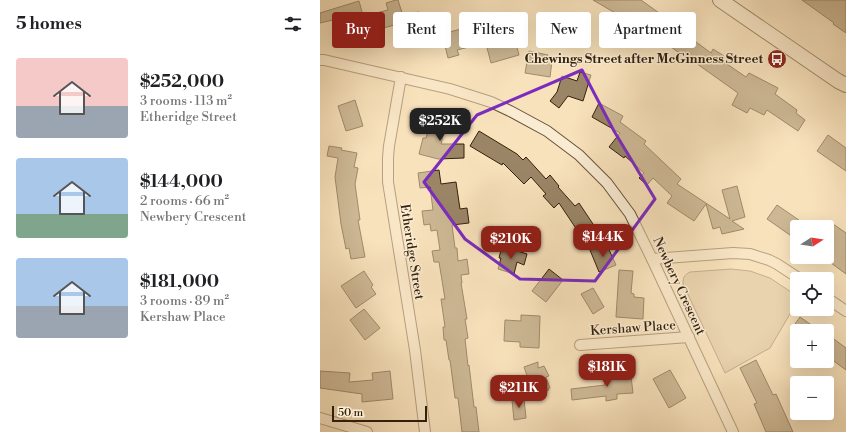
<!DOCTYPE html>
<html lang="en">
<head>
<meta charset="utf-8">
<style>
	:root { --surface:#fff; --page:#f6f6f6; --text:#202124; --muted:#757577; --accent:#8f2418 }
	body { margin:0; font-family:"Libre Bodoni",serif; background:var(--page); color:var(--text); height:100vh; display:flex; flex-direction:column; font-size:15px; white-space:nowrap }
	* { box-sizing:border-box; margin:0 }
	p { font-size:13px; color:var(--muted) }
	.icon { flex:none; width:22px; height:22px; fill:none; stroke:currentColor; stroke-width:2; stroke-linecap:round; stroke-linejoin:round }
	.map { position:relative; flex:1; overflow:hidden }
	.sheet { display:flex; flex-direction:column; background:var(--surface); width:320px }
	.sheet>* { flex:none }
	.top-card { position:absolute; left:12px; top:12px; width:380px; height:36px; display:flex; gap:8px }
	.needle { width:26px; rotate:78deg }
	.fabs { position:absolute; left:470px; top:220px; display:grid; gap:8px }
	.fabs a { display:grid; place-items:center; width:44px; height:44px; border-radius:4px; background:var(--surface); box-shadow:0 4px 16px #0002; font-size:20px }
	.scale { position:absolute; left:12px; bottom:10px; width:95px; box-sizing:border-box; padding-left:4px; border:2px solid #35210b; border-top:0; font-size:11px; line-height:14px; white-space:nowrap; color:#35210b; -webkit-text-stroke:3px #faecd3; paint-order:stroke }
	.price { position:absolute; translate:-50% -34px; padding:0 9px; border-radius:8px; background:var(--accent); color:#fff; font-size:13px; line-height:26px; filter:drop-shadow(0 1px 2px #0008) }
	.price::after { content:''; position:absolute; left:50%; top:24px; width:12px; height:9px; margin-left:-6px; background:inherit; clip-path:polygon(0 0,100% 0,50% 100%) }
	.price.on { background:#222; color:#fff }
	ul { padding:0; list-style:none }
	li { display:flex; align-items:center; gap:12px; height:100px; padding:0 16px }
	li span { display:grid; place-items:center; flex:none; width:112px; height:80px; border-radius:4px; color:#555 }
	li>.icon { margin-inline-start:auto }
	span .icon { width:48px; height:48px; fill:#fffc; stroke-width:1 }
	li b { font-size:17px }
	h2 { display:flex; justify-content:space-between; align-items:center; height:48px; padding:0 16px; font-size:17px }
	.chip { padding:0 14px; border-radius:4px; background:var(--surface); box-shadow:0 4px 16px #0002; font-size:14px; line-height:36px }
	.chip.on { background:var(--accent); color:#fff }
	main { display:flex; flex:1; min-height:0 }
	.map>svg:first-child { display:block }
</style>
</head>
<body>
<main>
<section class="sheet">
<h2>5 homes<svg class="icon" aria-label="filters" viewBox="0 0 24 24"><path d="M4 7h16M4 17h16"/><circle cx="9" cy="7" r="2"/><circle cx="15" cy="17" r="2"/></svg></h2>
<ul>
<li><span style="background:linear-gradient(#f6c9c9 60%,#9aa5b1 0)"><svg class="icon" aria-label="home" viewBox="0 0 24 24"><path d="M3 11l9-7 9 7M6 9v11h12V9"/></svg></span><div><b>$252,000</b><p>3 rooms · 113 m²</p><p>Etheridge Street</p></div></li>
<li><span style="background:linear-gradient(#a9c7e8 70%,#7fa58c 0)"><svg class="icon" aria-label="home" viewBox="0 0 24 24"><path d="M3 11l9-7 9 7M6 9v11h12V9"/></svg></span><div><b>$144,000</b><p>2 rooms · 66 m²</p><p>Newbery Crescent</p></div></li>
<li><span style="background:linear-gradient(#a9c7e8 60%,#9aa5b1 0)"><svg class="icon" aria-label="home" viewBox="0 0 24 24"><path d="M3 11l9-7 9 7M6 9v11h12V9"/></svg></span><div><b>$181,000</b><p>3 rooms · 89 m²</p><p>Kershaw Place</p></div></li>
</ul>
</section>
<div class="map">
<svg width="526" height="432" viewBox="0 0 526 432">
	<rect width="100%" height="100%" fill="#f8e2bc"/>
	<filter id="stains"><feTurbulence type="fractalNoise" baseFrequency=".005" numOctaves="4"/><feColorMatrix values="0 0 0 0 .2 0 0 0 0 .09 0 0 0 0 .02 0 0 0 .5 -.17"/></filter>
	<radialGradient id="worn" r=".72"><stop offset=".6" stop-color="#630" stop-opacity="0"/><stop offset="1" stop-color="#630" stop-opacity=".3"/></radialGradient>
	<!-- green -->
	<path fill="#d7c19e" stroke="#867154" d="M411,269L430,271L450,278L477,296V302L450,348L405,373L363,284C363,278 364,275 370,272Z"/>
	<!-- building -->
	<g fill="#9a8567" stroke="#35210b">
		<polygon points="76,0 78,0 85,22 60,29 56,13 68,10 66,3"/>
		<polygon points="273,0 321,0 360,28 361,26 374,36 372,39 391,53 393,49 404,56 401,60 426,77 429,73 458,88 455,94 477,110 476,113 485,120 478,131 447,110 444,115 430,108 427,113 412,105 418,93 373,61 372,62 337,37 334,41 318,29 316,32 306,26 309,21"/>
		<polygon points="482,0 526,0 526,33 513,24 514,23"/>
		<polygon points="39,1 42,12 33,15 36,24 20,29 17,19 0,23 0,13"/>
		<polygon points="99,12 101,18 113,15 118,32 95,39 88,14"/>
		<polygon points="156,25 161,44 137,50 139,55 128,58 122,34"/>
		<polygon points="194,36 199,55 171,63 166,44"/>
		<polygon points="209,51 228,55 227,60 232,61 230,77 205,73"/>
		<polygon points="260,72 271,75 263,101 248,96 239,108 230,101 237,92 242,76 257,81"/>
		<polygon points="35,100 43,126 26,131 18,106"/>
		<polygon points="279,103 303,116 300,122 326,141 324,144 361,179 357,184 410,219 402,190 417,186 425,217 412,221 424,229 402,234 400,227 393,229 386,204 374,221 347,203 352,196 333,178 327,185 319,178 324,173 305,156 304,158 289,147 300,133 272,117"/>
		<polygon points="112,115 127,119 121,144 144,144 144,158 118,159 99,154 103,138 106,138"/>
		<polygon points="159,131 197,154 203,160 206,157 226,179 230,175 239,186 238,187 255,206 259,203 275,227 261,236 239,203 234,208 223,196 226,194 211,177 204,184 183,163 182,165 150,146"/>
		<polygon points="508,135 526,148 526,171 497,151"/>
		<polygon points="9,146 22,148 21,150 37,153 34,167 38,168 35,184 40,220 38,220 45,257 31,259 29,248 26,249 21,224 15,177 18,158 7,156"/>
		<polygon points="119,170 121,184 136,182 140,209 147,208 149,223 132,225 135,248 137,248 138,261 147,259 149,274 141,275 142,283 141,283 147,319 145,319 148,338 145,339 148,366 149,365 154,407 156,407 159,432 142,432 138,398 135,398 130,360 129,360 126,340 124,340 123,327 125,327 121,299 125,299 119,262 114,262 112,251 120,250 117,230 111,231 110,224 104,225 102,211 113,210 110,187 100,188 98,173"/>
		<polygon points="457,205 489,227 477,227 477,240 447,219"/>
		<polygon points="507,221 513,225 513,224 526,233 526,274 507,260"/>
		<polygon points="286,243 296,265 279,272 270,250"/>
		<polygon points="182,246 207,254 204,265 197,262 194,274 178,269 181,258 179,258"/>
		<polygon points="229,269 243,280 226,302 212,291"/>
		<polygon points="299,270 313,271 311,293 314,294 314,297 324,298 323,319 296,317"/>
		<polygon points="44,271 53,285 51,287 56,294 36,308 21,286"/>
		<polygon points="273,288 284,307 273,314 261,294"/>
		<polygon points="44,309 60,328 45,340 30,320"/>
		<polygon points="201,315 220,316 219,348 200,347 200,342 184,341 185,320 201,321"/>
		<polygon points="480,317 500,331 470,331"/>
		<polygon points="507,334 526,348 526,370 507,356"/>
		<polygon points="436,360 453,395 456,394 473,432 446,432 434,404 437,403 420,368"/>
		<polygon points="218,362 218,368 224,366 229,376 226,377 230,388 228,388 229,390 214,395 204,367"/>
		<polygon points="310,368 313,393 297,394 297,399 286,401 286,396 252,400 251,389 285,385 284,377 299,376 298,370"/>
		<polygon points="350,370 366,398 349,408 333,379"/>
		<polygon points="0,371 30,373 29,382 53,380 52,373 70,371 73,399 42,402 42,394 0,388"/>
		<polygon points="204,399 206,418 194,420 192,400"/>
	</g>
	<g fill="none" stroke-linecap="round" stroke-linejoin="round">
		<defs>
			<g id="street">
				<polyline points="0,60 4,60 130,89 171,102 190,111 227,131 259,155 287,183 310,214 332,259 413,432"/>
				<polyline points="81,77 69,146 68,158 68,182 95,350 105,432"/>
				<polyline points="332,259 413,253 430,254 449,260 457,264 480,279"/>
				<polyline points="507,298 526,311"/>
				<polyline points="260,345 369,337"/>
				<polyline points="0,418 47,432"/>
			</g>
			<polyline id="secondary" points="400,0 518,81 526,85"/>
		</defs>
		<!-- street casing -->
		<use href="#street" stroke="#665137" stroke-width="12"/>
		<!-- secondary casing -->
		<use href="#secondary" stroke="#35210b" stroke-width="16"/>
		<!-- street -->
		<use href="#street" stroke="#faecd3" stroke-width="10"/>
		<!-- secondary -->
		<use href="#secondary" stroke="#faecd3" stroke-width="14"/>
	</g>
	<!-- marked area -->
	<path d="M0 0H526V432H0ZM262,70L294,131L335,199L275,281L200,279L145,239L104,182L157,115Z" fill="#f8e2bc" fill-opacity=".55" fill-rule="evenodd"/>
	<path fill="none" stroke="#7b2cbf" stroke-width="3" stroke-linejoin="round" d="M262,70L294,131L335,199L275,281L200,279L145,239L104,182L157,115Z"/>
	<!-- icons -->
	<defs>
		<symbol id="bus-disc" viewBox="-11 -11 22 22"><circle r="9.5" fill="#8f2418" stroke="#faecd3"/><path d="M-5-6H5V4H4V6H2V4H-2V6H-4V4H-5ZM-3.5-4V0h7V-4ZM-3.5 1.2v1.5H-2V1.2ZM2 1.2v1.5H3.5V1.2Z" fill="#fff"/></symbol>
	</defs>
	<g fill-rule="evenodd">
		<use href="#bus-disc" x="446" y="48" width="22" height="22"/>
	</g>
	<g text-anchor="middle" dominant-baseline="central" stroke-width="3" stroke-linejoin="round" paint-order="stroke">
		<!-- poi labels -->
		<g font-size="13" font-weight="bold" fill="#35210b" stroke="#faecd3" text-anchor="end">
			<text x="443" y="59">Chewings Street after McGinness Street</text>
		</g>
		<!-- street labels -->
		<g font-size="13" fill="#35210b" stroke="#faecd3">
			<text transform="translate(92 252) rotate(81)">Etheridge Street</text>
			<text transform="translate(359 286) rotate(65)">Newbery Crescent</text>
			<text transform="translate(313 328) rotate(-4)">Kershaw Place</text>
		</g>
	</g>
	<rect width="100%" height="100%" filter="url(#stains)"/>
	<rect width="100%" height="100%" fill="url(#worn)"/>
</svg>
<div class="fabs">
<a><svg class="needle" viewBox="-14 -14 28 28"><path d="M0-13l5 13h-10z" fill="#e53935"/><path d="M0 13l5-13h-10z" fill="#757577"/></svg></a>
<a><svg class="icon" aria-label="locate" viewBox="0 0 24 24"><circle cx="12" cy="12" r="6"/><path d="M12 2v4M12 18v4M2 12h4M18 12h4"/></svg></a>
<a>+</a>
<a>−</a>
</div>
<div class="scale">50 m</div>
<b class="price on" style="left:120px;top:142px">$252K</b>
<b class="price" style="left:283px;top:258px">$144K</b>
<b class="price" style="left:191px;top:260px">$210K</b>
<b class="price" style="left:287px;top:388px">$181K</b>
<b class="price" style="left:199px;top:409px">$211K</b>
<div class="top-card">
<a class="chip on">Buy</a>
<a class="chip">Rent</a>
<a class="chip">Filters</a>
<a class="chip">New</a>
<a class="chip">Apartment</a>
</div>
</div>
</main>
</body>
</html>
